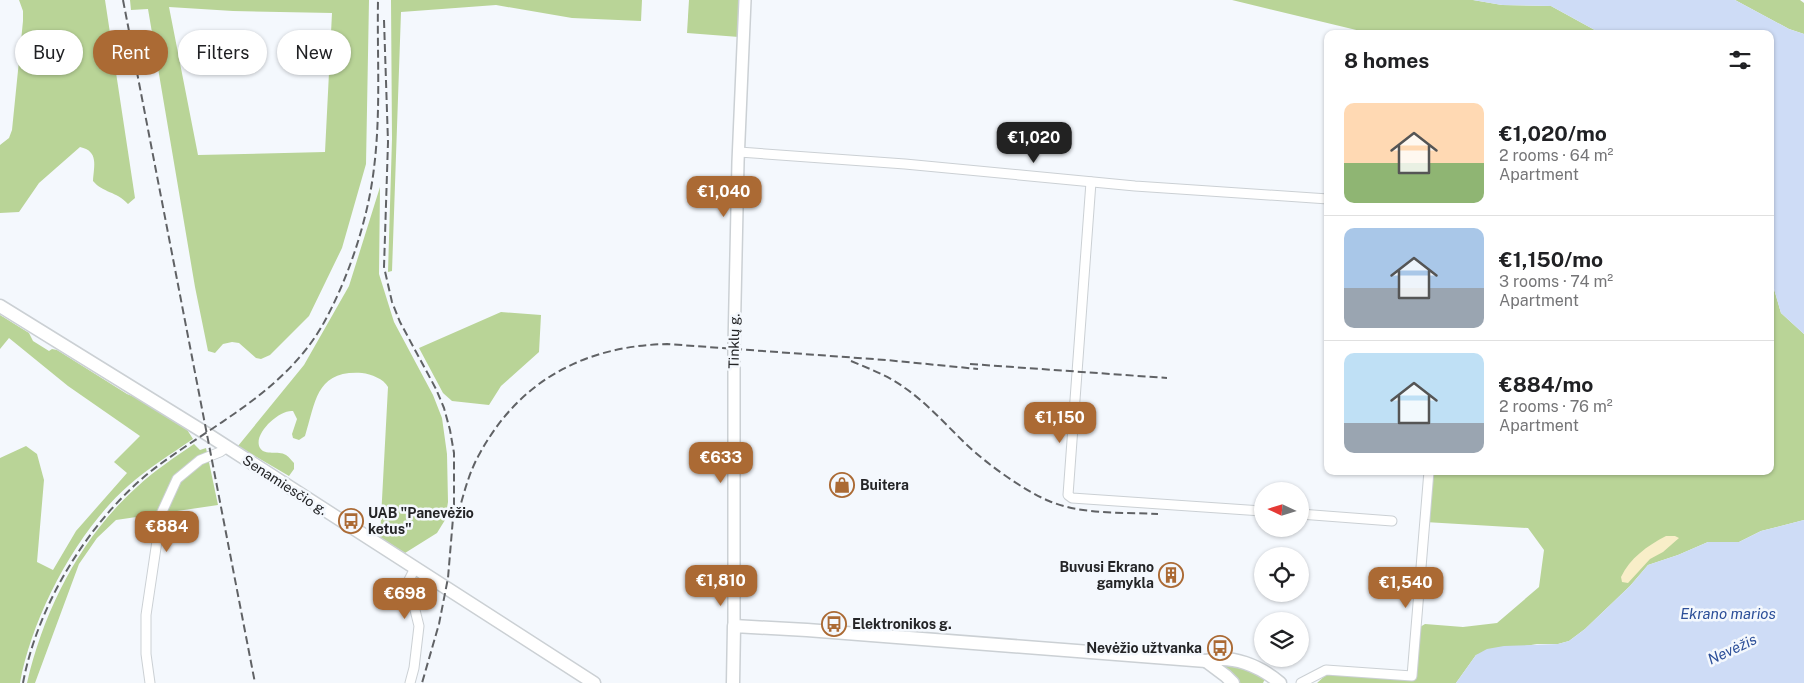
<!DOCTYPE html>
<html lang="en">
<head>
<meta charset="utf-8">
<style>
	:root { --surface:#fff; --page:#f6f6f6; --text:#202124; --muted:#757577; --line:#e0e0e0; --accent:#ab6a34 }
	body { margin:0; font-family:"Public Sans",sans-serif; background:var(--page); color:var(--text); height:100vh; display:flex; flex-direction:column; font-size:19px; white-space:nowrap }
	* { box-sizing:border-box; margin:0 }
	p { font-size:16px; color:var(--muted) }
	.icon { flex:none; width:28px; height:28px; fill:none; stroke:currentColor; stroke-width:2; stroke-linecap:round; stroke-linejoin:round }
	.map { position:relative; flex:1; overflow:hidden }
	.drawer { position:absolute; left:1324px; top:30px; width:450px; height:445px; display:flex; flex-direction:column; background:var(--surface); border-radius:10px; box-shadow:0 1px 4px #0004 }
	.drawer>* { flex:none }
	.guide { position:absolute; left:15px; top:30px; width:475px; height:45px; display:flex; gap:10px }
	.needle { width:32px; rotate:274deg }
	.tools { position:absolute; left:1254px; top:482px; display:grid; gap:10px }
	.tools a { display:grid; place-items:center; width:55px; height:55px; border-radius:50%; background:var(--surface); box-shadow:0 1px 4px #0004; font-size:25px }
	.price { position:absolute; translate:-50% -42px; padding:0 11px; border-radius:10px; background:var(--accent); color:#fff; font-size:16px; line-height:32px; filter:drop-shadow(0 1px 2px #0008) }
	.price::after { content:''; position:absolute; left:50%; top:30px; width:15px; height:11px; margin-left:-8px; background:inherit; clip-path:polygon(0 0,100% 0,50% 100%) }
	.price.on { background:#222; color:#fff }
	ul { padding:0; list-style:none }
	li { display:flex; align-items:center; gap:15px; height:125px; padding:0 20px }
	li+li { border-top:1px solid var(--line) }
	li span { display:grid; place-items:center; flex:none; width:140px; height:100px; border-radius:10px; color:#555 }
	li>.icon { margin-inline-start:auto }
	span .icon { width:60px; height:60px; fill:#fffc; stroke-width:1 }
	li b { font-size:21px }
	h2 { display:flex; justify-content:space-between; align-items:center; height:60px; padding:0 20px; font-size:21px }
	.chip { padding:0 18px; border-radius:22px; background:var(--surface); box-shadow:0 1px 4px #0004; font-size:18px; line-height:45px }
	.chip.on { background:var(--accent); color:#fff }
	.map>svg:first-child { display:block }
</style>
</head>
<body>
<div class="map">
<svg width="1804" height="683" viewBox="0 0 1804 683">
	<rect width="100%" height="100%" fill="#f4f8fd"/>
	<!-- green -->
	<g fill="#b9d497" fill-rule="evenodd">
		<path d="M19,0H105L135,198L128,204C116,191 103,193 93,181C94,166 99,151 80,147L39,183L19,212L0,213V145L9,138L12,130L23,21V11Z"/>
		<path d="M130,0H369L366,164L342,248L309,316L270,355L261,359L256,358L239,343L232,342L223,344L215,353L208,351L195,287L148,9L131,10ZM169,7L233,11L332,13L325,152L198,155Z"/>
		<polygon points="391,0 642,0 641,21 572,18 496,5 401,12 392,271 388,272 392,139"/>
		<polygon points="689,0 740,0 739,37 687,33"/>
		<polygon points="1232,0 1473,0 1502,5 1551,6 1602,34 1373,34"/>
		<polygon points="1735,0 1800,0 1804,3 1804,34 1789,29"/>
		<path d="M380,187L379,274L394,322L433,395L442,418L447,454L448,502L445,520L437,533L405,553L380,537L388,387C384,379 371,374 362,373C316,370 316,401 305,436L299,440L293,438L292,434L297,419L293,411C280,409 252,434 260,448C265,456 278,450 286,455C289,457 292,461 294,463V469L289,476L238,446L304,365L349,286Z"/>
		<polygon points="1770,258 1774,289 1781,313 1804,334 1804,520 1761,531 1739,542 1708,542 1678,555 1648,565 1630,586 1585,629 1569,641 1558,644 1537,644 1476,655 1456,683 1317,683 1327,674 1415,680 1420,627 1425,624 1463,627 1497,623 1539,587 1544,550 1528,528 1425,522 1429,471 1770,471"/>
		<polygon points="501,312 541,315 539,352 501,386 489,405 452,401 443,393 419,348"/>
		<path d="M0,315L29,333L33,341L49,351L52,349L57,350L127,394L147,402L184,425L193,439C171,454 148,468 128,486C77,531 32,616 20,683H0V458L26,446L37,454L44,480L37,562L53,570L76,531L127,473L114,462L140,436L68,386L9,338L0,349Z"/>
		<path d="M194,444L200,450L206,448L218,505L116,520L97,538L79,564L35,683H27C44,610 80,538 137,487C154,471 175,457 194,444Z"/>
		<polygon points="1214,662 1251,670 1265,679 1263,683 1238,683"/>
	</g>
	<!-- sand -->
	<path fill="#f8eec8" d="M1666,536H1675L1679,538L1663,552L1650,559L1628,583L1622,582L1621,577C1630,558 1647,546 1666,536Z"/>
	<!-- water -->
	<g fill="#cedcf6">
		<polygon points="1473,0 1735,0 1789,29 1804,34 1804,334 1781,313 1774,289 1770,258 1770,34 1602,34 1551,6 1502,5"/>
		<polygon points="1804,520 1804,683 1456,683 1476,655 1487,649 1504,646 1558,644 1569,641 1585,629 1630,586 1648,565 1678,555 1708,542 1739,542 1761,531"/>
	</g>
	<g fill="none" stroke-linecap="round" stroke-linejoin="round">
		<defs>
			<g id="minor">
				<polyline points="739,152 905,164 1135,186 1328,199"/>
				<polyline points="1091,182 1068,495 1072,498 1262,511"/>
				<polyline points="1300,514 1392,521"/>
				<polyline points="150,683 146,654 146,615 161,514 177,479 200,460 220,452 227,447"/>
				<polyline points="410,683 414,668 419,626 408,582 415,568"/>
				<polyline points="1301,683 1326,670 1412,676 1429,471"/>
			</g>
			<polyline id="secondary" points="734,626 734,348 738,162 745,0"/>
			<g id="primary">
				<polyline points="0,306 207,434 594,683"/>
				<polyline points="1206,661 1226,676 1233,683"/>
				<path d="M733,683L734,626L807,630L1206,661C1232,654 1260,666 1280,683"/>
			</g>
		</defs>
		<!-- minor casing -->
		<use href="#minor" stroke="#cbd0d4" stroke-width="11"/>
		<!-- secondary casing -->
		<use href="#secondary" stroke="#cbd0d4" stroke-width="14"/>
		<!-- primary casing -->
		<use href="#primary" stroke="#cbd0d4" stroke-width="15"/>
		<!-- minor -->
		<use href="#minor" stroke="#fff" stroke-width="9"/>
		<!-- secondary -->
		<use href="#secondary" stroke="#fff" stroke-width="11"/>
		<!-- primary -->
		<use href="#primary" stroke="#fff" stroke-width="12"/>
		<!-- rail -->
		<g stroke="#606265" stroke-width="2" stroke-dasharray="8 4" stroke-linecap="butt">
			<polyline points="123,0 255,683"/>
			<polyline points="384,20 388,142 384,267 392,302 400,322 436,389 444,408 450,430 454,453 454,506 448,578 439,624 422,683"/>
			<path d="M851,361C870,369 889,376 905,388C928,404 947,426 967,445C987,464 1023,490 1049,501C1082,515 1123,512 1158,514"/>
			<polyline points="970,364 1167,378"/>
			<path d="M458,514C464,493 469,472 480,453C520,380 585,346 667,344L886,360L978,369"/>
			<path d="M23,683C38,602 93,514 159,465C216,423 284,391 322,326C348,280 368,220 374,168C381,112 377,55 378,0"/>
		</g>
	</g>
	<!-- icons -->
	<defs>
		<symbol id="shop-ring" viewBox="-11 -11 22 22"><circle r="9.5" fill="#f4f8fd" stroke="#ab6a34" stroke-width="1.5"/><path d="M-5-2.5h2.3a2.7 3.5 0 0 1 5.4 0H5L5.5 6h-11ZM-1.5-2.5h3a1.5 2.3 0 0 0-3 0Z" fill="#ab6a34"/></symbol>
		<symbol id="bus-ring" viewBox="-11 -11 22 22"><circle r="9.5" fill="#f4f8fd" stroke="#ab6a34" stroke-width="1.5"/><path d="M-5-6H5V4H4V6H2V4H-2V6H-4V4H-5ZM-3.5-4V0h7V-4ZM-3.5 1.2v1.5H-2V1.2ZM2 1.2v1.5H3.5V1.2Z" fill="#ab6a34"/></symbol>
		<symbol id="building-ring" viewBox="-11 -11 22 22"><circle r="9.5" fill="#f4f8fd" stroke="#ab6a34" stroke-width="1.5"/><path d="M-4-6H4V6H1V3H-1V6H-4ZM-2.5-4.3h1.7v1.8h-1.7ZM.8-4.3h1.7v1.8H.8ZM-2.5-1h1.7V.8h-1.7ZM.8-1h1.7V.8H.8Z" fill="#ab6a34"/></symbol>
	</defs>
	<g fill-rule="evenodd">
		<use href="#shop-ring" x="828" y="471" width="28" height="28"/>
		<use href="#bus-ring" x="337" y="507" width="28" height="28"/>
		<use href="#building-ring" x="1157" y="561" width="28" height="28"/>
		<use href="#bus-ring" x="820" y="610" width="28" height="28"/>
		<use href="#bus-ring" x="1206" y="634" width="28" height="28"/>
	</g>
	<g text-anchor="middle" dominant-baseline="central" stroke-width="5" stroke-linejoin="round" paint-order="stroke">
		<!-- street labels -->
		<g font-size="14" fill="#242527" stroke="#f4f8fd">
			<text transform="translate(734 341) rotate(-89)">Tinklų g.</text>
			<text transform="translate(285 485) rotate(33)">Senamiesčio g.</text>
		</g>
		<!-- poi labels -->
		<g font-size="14" font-weight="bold" fill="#242527" stroke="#f4f8fd" text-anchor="start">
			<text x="860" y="485">Buitera</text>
			<text x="368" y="513">UAB "Panevėžio<tspan x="368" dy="16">ketus"</tspan></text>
			<text x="1154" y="567" text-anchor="end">Buvusi Ekrano<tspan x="1154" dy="16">gamykla</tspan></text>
			<text x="852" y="624">Elektronikos g.</text>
			<text x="1202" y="648" text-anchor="end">Nevėžio užtvanka</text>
		</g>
		<!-- water labels -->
		<g font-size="15" font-style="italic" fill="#2c4f99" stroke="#f4f8fd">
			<text x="1728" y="613">Ekrano marios</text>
			<text transform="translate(1732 649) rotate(-25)">Nevėžis</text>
		</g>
	</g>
</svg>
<div class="tools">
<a><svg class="needle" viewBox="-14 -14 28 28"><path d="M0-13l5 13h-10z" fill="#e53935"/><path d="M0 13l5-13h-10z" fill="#757577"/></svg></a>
<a><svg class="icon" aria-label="locate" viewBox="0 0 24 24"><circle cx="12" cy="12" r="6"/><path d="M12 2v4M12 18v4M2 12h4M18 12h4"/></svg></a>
<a><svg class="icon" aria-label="layers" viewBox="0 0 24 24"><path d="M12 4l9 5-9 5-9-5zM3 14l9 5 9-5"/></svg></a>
</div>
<b class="price on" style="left:1034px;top:164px">€1,020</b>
<b class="price" style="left:724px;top:218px">€1,040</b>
<b class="price" style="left:1060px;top:444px">€1,150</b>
<b class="price" style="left:721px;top:484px">€633</b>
<b class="price" style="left:167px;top:553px">€884</b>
<b class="price" style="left:721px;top:607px">€1,810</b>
<b class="price" style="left:1406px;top:609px">€1,540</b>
<b class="price" style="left:405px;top:620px">€698</b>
<div class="guide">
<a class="chip">Buy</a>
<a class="chip on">Rent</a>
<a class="chip">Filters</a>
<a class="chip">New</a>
</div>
<section class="drawer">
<h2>8 homes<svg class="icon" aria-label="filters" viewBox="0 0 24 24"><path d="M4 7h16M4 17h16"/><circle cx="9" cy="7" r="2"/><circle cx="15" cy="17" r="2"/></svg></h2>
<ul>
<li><span style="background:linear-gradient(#ffd9b3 60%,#8fb573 0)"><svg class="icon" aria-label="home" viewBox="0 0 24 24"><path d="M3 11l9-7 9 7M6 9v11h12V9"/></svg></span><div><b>€1,020/mo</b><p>2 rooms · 64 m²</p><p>Apartment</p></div></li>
<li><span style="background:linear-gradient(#a9c7e8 60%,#9aa5b1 0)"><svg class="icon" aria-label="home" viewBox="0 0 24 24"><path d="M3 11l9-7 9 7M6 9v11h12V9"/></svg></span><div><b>€1,150/mo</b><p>3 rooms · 74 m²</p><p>Apartment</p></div></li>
<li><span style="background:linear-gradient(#bfe0f5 70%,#9aa5b1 0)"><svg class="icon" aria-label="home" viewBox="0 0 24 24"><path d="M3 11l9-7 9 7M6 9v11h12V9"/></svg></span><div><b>€884/mo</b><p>2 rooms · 76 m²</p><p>Apartment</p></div></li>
</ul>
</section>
</div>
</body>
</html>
